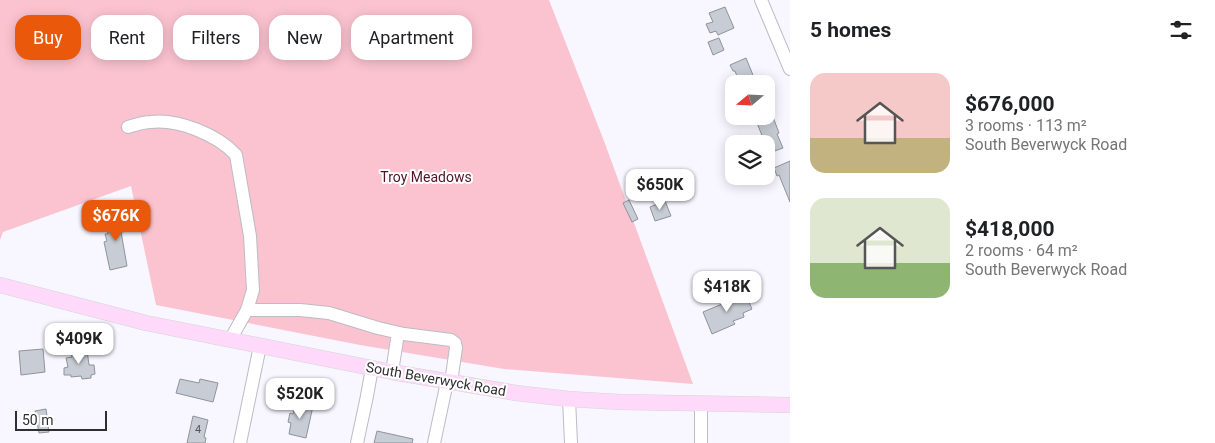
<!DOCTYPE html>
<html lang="en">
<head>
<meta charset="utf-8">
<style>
	:root { --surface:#fff; --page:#f6f6f6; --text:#202124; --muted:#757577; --accent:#ea580c }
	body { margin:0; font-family:Roboto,sans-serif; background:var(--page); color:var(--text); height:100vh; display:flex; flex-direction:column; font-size:19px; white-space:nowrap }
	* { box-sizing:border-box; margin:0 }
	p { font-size:16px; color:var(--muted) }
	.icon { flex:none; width:28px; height:28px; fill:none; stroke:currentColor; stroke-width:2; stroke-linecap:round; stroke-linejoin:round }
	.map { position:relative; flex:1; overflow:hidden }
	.sheet { display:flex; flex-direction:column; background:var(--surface); width:425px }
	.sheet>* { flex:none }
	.guide { position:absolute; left:15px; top:15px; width:475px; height:45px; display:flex; gap:10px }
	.needle { width:32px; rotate:251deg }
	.controls { position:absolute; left:725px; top:75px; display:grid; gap:10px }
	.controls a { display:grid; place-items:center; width:50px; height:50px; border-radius:10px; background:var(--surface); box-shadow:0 2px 12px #0003; font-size:25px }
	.scale { position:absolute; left:15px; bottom:12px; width:92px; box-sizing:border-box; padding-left:5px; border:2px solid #2f2f32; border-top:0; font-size:14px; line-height:18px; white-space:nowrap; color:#2f2f32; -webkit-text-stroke:4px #fff; paint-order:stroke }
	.price { position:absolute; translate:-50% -42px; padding:0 11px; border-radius:10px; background:#fff; color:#222; font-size:16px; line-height:32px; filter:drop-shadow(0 1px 2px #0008) }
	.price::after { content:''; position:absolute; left:50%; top:30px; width:15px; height:11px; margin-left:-8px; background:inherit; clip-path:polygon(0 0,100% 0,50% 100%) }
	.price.active { background:var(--accent); color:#fff }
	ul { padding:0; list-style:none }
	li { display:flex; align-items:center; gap:15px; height:125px; padding:0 20px }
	li span { display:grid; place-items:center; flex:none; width:140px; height:100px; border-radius:15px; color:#555 }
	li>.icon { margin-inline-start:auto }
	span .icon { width:60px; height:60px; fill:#fffc; stroke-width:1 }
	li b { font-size:21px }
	h2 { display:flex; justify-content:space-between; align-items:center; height:60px; padding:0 20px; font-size:21px }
	.pill { padding:0 18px; border-radius:15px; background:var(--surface); box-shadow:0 2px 12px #0003; font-size:18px; line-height:45px }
	.pill.active { background:var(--accent); color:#fff }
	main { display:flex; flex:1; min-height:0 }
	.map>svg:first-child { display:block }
</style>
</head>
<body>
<main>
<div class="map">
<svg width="790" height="443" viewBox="0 0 790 443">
	<rect width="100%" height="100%" fill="#f8f6ff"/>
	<!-- green -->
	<polygon fill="#fbc3d0" points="0,0 549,0 604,141 693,384 504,369 360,345 156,305 131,186 3,232 0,240"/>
	<!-- building -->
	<g fill="#c8cdd5" stroke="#8e939a">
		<polygon points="725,7 734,28 718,35 716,31 710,33 706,24 713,22 709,13"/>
		<polygon points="719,38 724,50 713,55 708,42"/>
		<polygon points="746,58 755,80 747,84 740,84 735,71 733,71 730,65"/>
		<polygon points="770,109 779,133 777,134 783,148 769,153 757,123 755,124 751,117 766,116 766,110"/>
		<polygon points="790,161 790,202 779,175 777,176 774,168"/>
		<polygon points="629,200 638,219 632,222 623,203"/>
		<polygon points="665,201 671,216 655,221 650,207"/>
		<polygon points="123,215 127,231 121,232 127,266 110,270 104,242 107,241 105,234 108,234 105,219"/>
		<polygon points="744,291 752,309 743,313 744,317 733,321 735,324 712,334 703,312 732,300 731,297"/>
		<polygon points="43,349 45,372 21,375 19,351"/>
		<polygon points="87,350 89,365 94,365 95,374 91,375 91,378 82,379 81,376 71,377 71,375 64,375 64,368 68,367 66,358 72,357 71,351"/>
		<polygon points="180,379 199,383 200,379 218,383 213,402 176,393"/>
		<polygon points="296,403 313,406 306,438 289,434 291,423 288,422 290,413 293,414"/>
		<polygon points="46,409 49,432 39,433 35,411"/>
		<polygon points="193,416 208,420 204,437 206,438 205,443 187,443"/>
		<polygon points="377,431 413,439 412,443 374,443"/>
	</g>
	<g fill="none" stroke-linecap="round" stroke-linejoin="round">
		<defs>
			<g id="minor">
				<polyline points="761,0 790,69"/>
				<path d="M128,127C135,125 143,122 151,122C179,119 218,135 236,155L250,236L253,290L247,310L230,340"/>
				<polyline points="247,310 300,310 329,313 378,328 404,334 451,340 455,343 456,348 451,382"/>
				<polyline points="392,372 398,333"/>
				<polyline points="569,399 571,443"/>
				<polyline points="701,404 701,443"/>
				<polyline points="240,443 260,346"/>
				<polyline points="357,443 367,396 372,368"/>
				<polyline points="434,443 447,382"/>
			</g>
			<polyline id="major" points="0,285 146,323 392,372 516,393 569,399 620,402 790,405"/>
		</defs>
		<!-- minor casing -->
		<use href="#minor" stroke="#bdbbc4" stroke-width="14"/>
		<!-- major casing -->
		<use href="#major" stroke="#d5d5d6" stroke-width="16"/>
		<!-- minor -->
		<use href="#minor" stroke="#fff" stroke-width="12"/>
		<!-- major -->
		<use href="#major" stroke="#fed9fa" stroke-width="15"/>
	</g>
	<g text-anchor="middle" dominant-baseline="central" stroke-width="4" stroke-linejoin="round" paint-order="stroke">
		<!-- number labels -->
		<g font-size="11" fill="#55565b">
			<text x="198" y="429">4</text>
		</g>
		<!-- park labels -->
		<g font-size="14" fill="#531229" stroke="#fff">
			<text x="426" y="177">Troy Meadows</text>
		</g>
		<!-- street labels -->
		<g font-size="14" fill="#2f2f32" stroke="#fff">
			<text transform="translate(436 379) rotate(10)">South Beverwyck Road</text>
		</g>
	</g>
</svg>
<div class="controls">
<a><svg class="needle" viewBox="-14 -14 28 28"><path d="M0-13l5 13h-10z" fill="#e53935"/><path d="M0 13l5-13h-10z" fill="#757577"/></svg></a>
<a><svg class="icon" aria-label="layers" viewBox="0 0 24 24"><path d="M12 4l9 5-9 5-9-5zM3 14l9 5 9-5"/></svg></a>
</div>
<div class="scale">50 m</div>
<b class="price" style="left:660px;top:211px">$650K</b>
<b class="price active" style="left:116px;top:242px">$676K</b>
<b class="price" style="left:727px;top:313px">$418K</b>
<b class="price" style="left:79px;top:365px">$409K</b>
<b class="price" style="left:300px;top:420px">$520K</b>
<div class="guide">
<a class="pill active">Buy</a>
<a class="pill">Rent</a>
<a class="pill">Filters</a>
<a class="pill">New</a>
<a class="pill">Apartment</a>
</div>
</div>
<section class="sheet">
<h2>5 homes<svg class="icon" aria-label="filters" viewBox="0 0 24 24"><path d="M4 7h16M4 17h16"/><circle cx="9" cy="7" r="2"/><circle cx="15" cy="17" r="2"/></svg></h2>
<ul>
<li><span style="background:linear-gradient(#f6c9c9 65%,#c2b280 0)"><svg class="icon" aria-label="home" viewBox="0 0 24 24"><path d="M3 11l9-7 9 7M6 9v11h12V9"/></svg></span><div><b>$676,000</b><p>3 rooms · 113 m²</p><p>South Beverwyck Road</p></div></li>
<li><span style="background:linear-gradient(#dfe7d0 65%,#8fb573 0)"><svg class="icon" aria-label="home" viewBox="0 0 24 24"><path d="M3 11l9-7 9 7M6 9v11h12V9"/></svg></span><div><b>$418,000</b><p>2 rooms · 64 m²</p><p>South Beverwyck Road</p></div></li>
</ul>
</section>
</main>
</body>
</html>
